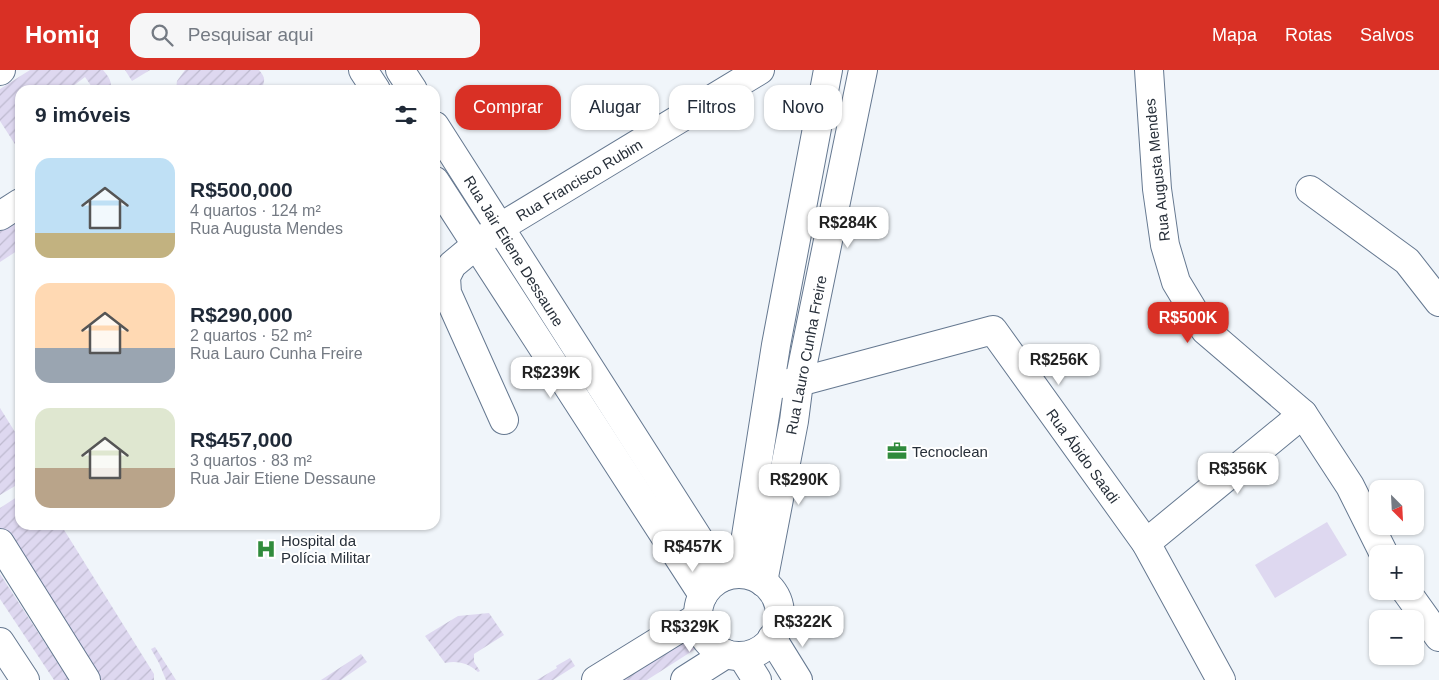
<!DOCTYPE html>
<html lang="pt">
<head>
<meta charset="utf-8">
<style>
	:root { --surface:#fff; --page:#f6f6f7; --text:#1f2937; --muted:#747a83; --accent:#d93025 }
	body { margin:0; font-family:Helvetica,sans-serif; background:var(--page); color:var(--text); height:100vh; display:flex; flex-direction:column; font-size:19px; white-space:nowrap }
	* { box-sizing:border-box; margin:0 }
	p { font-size:16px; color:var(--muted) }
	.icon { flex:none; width:28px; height:28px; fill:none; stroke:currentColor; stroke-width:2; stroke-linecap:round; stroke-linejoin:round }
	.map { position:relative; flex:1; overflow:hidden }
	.details { position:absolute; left:15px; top:15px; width:425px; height:445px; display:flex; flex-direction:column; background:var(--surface); border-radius:15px; box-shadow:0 1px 4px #0004 }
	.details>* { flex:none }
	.guide { position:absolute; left:455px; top:15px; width:475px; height:45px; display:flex; gap:10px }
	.needle { width:32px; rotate:156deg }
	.fabs { position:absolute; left:1369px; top:410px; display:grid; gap:10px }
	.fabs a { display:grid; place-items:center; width:55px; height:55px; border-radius:10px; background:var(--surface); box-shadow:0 1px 4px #0004; font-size:25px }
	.price { position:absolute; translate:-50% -42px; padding:0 11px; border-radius:10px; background:#fff; color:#222; font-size:16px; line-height:32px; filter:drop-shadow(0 1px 2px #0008) }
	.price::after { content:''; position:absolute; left:50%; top:30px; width:15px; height:11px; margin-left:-8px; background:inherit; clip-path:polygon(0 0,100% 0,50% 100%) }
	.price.on { background:var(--accent); color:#fff }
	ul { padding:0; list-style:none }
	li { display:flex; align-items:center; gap:15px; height:125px; padding:0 20px }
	li span { display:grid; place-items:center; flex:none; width:140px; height:100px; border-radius:15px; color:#555 }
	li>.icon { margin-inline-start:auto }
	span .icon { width:60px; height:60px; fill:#fffc; stroke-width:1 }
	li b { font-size:21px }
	h2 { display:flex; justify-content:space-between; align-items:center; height:60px; padding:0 20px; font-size:21px }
	.tag { padding:0 18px; border-radius:15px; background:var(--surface); box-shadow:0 1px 4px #0004; font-size:18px; line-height:45px }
	.tag.on { background:var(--accent); color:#fff }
	header { display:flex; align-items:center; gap:30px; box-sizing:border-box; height:70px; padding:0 25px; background:var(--accent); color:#fff }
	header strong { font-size:24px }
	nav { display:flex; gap:28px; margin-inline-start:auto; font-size:18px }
	.search { width:350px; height:45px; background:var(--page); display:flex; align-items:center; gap:12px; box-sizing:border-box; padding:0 18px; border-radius:15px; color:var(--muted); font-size:19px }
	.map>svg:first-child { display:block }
</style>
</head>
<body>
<header>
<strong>Homiq</strong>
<div class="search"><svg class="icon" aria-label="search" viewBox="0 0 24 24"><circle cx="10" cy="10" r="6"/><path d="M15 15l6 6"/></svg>Pesquisar aqui</div>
<nav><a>Mapa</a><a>Rotas</a><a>Salvos</a></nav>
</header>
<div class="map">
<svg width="1439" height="610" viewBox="0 0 1439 610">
	<defs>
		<pattern id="garden-furrows" width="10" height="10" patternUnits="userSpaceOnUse" patternTransform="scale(1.25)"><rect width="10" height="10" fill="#ded8f0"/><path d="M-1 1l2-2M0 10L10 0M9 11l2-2" fill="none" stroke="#bebacf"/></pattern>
	</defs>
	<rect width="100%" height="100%" fill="#f0f5fa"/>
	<!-- garden -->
	<g fill="url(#garden-furrows)">
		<path d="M30,0H103C108,6 113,12 110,20H94L85,7L68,20H20V82L0,51V19Z"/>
		<polygon points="125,0 150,0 132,11"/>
		<path d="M185,0H259C266,8 265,11 261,20H176L177,11Z"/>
		<polygon points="20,139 20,179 0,192 0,152"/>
		<polygon points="0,338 20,370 20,413 0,425"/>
		<polygon points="20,425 20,455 61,455 154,604 154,610 90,610 0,470 0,438"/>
		<polygon points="0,504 69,610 54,610 0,529"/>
		<path d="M489,543L504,565L474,584V592L480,601L478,602C469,593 457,590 445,593L425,566L458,546Z"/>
		<polygon points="687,562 697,578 647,610 611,610"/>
		<polygon points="155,577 176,610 166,610 159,593 151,579"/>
		<polygon points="361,584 367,592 341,610 321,610"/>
		<polygon points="570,588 575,596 553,610 537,610 557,598 556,596"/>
	</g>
	<!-- pitch -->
	<polygon fill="#ded8f0" points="1327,452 1347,485 1275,528 1255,495"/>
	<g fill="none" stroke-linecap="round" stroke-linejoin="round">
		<defs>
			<g id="minor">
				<polyline points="363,0 376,20"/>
				<polyline points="400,0 413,20"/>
				<polyline points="1149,0 1157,119 1165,175 1176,212 1205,260 1303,344 1350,416 1384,484"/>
				<polyline points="0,1 1,0"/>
				<polyline points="435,56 723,507"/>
				<polyline points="435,111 703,525"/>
				<polyline points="1310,120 1407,191 1439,232"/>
				<polyline points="0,146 20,133"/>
				<polyline points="770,315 799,312 993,260 1146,473 1221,610"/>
				<polyline points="504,350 447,223 446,207 452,195 476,175 499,158 760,0"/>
				<polyline points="0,473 86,610"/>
				<polyline points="1146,473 1303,344"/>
				<polyline points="737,504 746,466 776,275 828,0"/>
				<circle cx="739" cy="545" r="41"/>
				<polyline points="763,512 794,351 799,312 863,0"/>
				<polyline points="1406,521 1439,567"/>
				<polyline points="772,568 798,610"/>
				<polyline points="0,572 25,610"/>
				<polyline points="742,586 757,610"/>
				<polyline points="596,610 698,547"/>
				<polyline points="685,610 726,584"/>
			</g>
		</defs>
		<!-- minor casing -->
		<use href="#minor" stroke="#657890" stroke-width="30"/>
		<!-- minor -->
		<use href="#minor" stroke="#fff" stroke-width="28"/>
	</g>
	<!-- icons -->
	<defs>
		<symbol id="office-bare" viewBox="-9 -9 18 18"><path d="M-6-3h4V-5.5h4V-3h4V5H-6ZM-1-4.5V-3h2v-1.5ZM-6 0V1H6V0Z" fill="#308b3c" stroke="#fff" stroke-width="2.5" paint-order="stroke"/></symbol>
		<symbol id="hospital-bare" viewBox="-9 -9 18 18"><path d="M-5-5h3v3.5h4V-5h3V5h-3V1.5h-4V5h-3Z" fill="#308b3c" stroke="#fff" stroke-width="2.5" paint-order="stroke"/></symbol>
	</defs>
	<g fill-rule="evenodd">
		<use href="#office-bare" x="883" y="367" width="28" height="28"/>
		<use href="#hospital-bare" x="252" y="465" width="28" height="28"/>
	</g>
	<g text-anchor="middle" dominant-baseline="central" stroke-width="4" stroke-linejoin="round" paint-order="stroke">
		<!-- street labels -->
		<g font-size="15" fill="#272f39" stroke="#fff">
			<text transform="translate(1157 100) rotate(-96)">Rua Augusta Mendes</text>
			<text transform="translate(579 110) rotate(-31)">Rua Francisco Rubim</text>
			<text transform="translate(514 181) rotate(58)">Rua Jair Etiene Dessaune</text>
			<text transform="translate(806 285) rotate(-79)">Rua Lauro Cunha Freire</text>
			<text transform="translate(1083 386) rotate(54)">Rua Ábido Saadi</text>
		</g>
		<!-- poi labels -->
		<g font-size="15" fill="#272f39" stroke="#fff" text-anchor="start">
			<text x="912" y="381">Tecnoclean</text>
			<text x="281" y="470">Hospital da<tspan x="281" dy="17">Polícia Militar</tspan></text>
		</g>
	</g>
</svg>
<div class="fabs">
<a><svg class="needle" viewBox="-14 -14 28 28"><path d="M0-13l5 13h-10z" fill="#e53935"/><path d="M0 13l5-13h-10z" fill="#747a83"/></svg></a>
<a>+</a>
<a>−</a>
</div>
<b class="price" style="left:848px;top:179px">R$284K</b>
<b class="price on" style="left:1188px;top:274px">R$500K</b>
<b class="price" style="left:1059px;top:316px">R$256K</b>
<b class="price" style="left:551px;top:329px">R$239K</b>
<b class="price" style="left:1238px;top:425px">R$356K</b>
<b class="price" style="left:799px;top:436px">R$290K</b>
<b class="price" style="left:693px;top:503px">R$457K</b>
<b class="price" style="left:803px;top:578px">R$322K</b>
<b class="price" style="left:690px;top:583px">R$329K</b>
<div class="guide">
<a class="tag on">Comprar</a>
<a class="tag">Alugar</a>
<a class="tag">Filtros</a>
<a class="tag">Novo</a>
</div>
<section class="details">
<h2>9 imóveis<svg class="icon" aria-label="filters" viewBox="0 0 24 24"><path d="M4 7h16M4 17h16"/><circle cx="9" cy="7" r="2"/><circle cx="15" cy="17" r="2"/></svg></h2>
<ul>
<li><span style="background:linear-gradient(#bfe0f5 75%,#c2b280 0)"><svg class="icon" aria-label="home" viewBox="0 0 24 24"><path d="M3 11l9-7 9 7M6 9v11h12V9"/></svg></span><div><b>R$500,000</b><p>4 quartos · 124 m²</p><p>Rua Augusta Mendes</p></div></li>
<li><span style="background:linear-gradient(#ffd9b3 65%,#9aa5b1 0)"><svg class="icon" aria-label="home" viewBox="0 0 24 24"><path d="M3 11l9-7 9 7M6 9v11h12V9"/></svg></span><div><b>R$290,000</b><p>2 quartos · 52 m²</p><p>Rua Lauro Cunha Freire</p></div></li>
<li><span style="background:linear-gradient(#dfe7d0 60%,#b9a48a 0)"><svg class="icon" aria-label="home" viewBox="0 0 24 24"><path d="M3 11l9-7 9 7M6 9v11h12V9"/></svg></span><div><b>R$457,000</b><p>3 quartos · 83 m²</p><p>Rua Jair Etiene Dessaune</p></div></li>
</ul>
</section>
</div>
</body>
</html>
